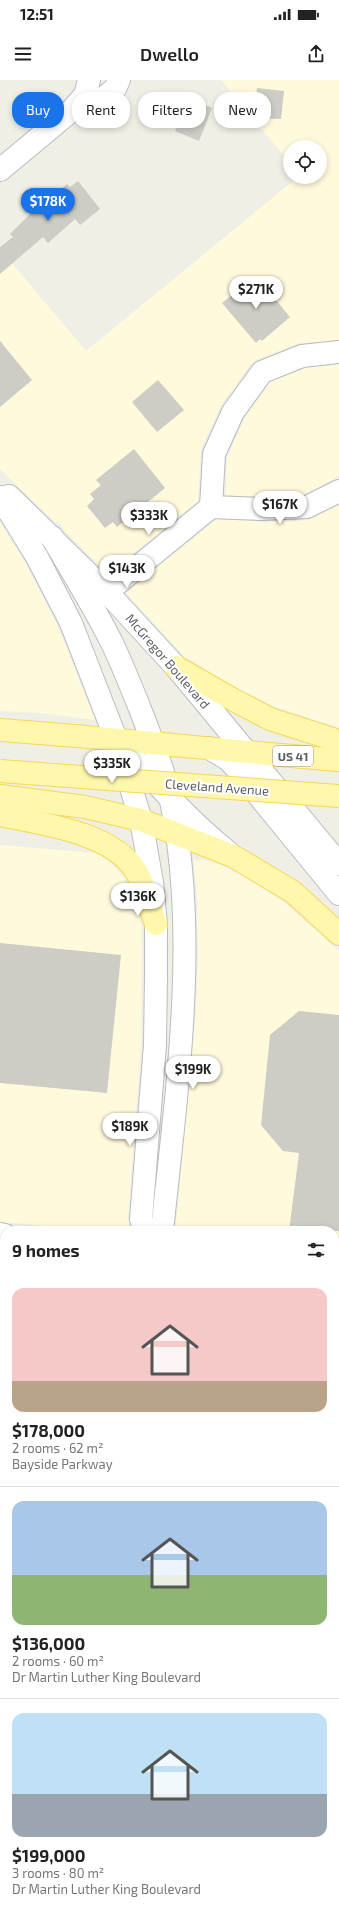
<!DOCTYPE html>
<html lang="en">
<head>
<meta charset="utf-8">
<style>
	:root { --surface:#fff; --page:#f2f2f2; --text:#222; --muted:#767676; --line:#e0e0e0; --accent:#1a73e8 }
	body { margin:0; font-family:"Exo 2",sans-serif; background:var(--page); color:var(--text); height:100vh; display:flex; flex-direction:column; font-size:15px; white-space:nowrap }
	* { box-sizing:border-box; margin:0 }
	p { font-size:13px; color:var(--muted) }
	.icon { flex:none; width:22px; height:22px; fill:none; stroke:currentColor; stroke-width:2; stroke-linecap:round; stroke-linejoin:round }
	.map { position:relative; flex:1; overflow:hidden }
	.sheet { position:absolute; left:0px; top:1146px; width:339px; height:692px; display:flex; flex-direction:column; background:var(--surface); border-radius:16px 16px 0 0; box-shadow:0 2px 6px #0003 }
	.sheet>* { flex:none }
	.guide { position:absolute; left:12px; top:12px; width:315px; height:36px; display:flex; gap:8px }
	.fabs { position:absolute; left:283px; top:60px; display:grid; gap:8px }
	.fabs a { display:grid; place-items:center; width:44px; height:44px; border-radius:50%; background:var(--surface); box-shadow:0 2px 6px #0003; font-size:20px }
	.price { position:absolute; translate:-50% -34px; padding:0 9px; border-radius:14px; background:#fff; color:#222; font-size:13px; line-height:26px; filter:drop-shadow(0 1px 2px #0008) }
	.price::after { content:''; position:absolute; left:50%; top:24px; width:12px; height:9px; margin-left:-6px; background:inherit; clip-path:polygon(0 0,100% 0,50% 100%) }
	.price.current { background:var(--accent); color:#fff }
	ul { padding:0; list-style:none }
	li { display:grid; align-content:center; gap:8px; height:212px; padding:0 12px }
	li+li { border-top:1px solid var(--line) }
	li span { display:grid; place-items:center; height:124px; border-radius:12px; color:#555 }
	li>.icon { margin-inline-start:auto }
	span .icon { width:72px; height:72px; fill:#fffc; stroke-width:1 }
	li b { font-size:17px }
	h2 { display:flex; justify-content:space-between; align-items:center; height:48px; padding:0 12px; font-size:17px }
	.tag { padding:0 14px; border-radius:16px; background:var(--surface); box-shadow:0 2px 6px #0003; font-size:14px; line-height:36px }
	.tag.current { background:var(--accent); color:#fff }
	.status { display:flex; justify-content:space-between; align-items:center; height:28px; padding:0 20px; background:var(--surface); direction:ltr }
	.status svg { height:11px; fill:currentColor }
	header { display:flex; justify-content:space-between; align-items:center; height:52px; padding:0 12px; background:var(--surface); font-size:18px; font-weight:600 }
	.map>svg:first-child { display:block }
</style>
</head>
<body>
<div class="status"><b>12:51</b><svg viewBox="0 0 49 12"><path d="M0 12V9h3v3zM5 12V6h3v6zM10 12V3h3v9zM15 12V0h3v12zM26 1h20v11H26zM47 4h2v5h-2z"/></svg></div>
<header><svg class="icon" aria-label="menu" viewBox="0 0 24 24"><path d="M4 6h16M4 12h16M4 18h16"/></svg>Dwello<svg class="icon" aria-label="share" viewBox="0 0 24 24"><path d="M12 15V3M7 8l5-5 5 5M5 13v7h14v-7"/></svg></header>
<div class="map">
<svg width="339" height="1838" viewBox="0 0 339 1838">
	<rect width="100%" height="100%" fill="#f0efe6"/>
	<!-- commercial -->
	<g fill="#fffadc">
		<polygon points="221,0 339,0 339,260 300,263 256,280 250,285 221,325 201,369 198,421 108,494 64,450 58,441 55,442 0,389 0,169 86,271 298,97 320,97 320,67 290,67 290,83"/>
		<polygon points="339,284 339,395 334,399 303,415 260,417 226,415 227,377 245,338 271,301 306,288"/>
		<polygon points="339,425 339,648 276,627 238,609 185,577 126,513 217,439 262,442 308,440"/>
		<polygon points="0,442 25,482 58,547 95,640 41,633 0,631"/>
		<polygon points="0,765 95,773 106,777 124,798 142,847 141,965 128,1138 130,1151 104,1151 0,1142"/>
		<polygon points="193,780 211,781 226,787 235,793 236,792 284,822 339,871 339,1182 334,1185 334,1151 173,1151 176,1144 195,944 198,882 197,816"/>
		<polygon points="339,1706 339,1838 143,1838 150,1833 334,1833 334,1709"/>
	</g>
	<!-- building -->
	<g fill="#cdccc5">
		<polygon points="257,8 284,11 281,39 254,38"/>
		<polygon points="189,18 212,28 199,61 175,51"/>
		<polygon points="78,101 100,129 80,145 75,139 48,163 43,157 0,194 0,167 13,157 10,154 29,135 67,104 70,107"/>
		<polygon points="256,196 290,237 262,261 260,259 256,263 222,223"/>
		<polygon points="0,261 32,300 0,327"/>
		<polygon points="158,300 184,330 157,352 132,322"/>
		<polygon points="134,369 165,408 117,447 113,442 105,448 87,426 94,419 90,414 101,405 96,400"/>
		<polygon points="0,863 121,875 107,1013 0,1003"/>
		<polygon points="299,931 339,935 339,1151 289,1151 299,1073 283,1071 261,1045 270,955"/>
	</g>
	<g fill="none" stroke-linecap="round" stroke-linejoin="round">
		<defs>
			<g id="street">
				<polyline points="72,31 87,31 115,9 119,0"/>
				<polyline points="0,90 71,31 85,15 89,0"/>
				<polyline points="211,427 214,374 233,332 262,292 302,276 339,272"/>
				<polyline points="107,512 211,427 261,429 307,427 339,411"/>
				<polyline points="0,1154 5,1155"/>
				<polyline points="0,1526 5,1526"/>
			</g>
			<g id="secondary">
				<polyline points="9,416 107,512 176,587 339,784"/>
				<polyline points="0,417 37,477 71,543 116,659 141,740 152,802 156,844 156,895 155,965 141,1139 145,1151"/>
				<path d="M52,457C72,492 94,527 112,563C124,588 134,614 144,639C154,666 165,693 171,721C199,854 177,1008 163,1142L158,1151"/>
				<path d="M121,664C155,702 188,740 228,772"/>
				<polyline points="209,668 229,680 236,688 339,814"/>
				<polyline points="334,1694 339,1691"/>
				<polyline points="87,1838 87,1833"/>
				<polyline points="119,1838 126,1833"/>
			</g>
			<g id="primary">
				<polyline points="176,587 232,619 270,639 339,661"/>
				<path d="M0,650C113,658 226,671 339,680"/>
				<polyline points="0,716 85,727 141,740 233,776 293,812 339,854"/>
				<path d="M0,735C42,744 114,752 137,793C145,808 150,828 156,844"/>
			</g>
		</defs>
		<!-- street casing -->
		<use href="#street" stroke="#b8bbc0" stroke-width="24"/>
		<!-- secondary casing -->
		<use href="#secondary" stroke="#b9bcc2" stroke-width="24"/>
		<!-- primary casing -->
		<use href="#primary" stroke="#f7d757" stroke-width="24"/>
		<!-- street -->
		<use href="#street" stroke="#fff" stroke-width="22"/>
		<!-- secondary -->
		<use href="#secondary" stroke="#fff" stroke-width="22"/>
		<!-- primary -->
		<use href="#primary" stroke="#fff8ac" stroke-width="22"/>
		<defs>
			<polyline id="primary-bridge" points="0,691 339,716"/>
		</defs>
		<!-- primary-bridge casing -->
		<use href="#primary-bridge" stroke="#f7d757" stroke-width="24" stroke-linecap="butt"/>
		<!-- primary-bridge -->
		<use href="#primary-bridge" stroke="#fff8ac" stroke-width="22"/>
	</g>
	<g text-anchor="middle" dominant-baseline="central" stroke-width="4" stroke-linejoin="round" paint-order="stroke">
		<!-- shield labels -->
		<rect fill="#fff" stroke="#8e9095" stroke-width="1" x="273" y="666" width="40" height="20" rx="3"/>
		<g font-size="12" font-weight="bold" fill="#5d6167">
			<text x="293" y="676">US 41</text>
		</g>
		<!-- street labels -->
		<g font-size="13" fill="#5d6167" stroke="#fff">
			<text transform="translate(168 581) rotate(49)">McGregor Boulevard</text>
			<text transform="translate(217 707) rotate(4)">Cleveland Avenue</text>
		</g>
	</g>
</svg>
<div class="fabs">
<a><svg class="icon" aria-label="locate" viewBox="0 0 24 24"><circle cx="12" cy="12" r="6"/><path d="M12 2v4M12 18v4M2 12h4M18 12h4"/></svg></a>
</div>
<b class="price current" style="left:48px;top:142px">$178K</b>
<b class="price" style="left:256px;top:230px">$271K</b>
<b class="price" style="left:280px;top:445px">$167K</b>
<b class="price" style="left:149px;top:456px">$333K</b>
<b class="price" style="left:127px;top:509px">$143K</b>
<b class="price" style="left:112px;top:704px">$335K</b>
<b class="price" style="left:138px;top:837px">$136K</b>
<b class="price" style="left:193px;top:1010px">$199K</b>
<b class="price" style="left:130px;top:1067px">$189K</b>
<div class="guide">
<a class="tag current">Buy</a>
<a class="tag">Rent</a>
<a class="tag">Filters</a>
<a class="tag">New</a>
</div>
<section class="sheet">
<h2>9 homes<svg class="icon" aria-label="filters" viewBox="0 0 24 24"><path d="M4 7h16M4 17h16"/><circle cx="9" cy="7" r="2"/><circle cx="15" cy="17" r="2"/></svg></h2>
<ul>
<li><span style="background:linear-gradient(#f6c9c9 75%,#b9a48a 0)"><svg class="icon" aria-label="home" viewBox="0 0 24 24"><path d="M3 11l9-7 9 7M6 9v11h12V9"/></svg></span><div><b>$178,000</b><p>2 rooms · 62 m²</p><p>Bayside Parkway</p></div></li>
<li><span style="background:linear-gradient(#a9c7e8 60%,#8fb573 0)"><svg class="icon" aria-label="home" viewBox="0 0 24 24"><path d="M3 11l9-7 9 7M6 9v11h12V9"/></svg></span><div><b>$136,000</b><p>2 rooms · 60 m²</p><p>Dr Martin Luther King Boulevard</p></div></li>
<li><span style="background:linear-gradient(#bfe0f5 65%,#9aa5b1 0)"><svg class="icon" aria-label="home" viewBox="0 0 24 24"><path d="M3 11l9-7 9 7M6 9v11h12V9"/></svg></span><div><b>$199,000</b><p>3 rooms · 80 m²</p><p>Dr Martin Luther King Boulevard</p></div></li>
</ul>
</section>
</div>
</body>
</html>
